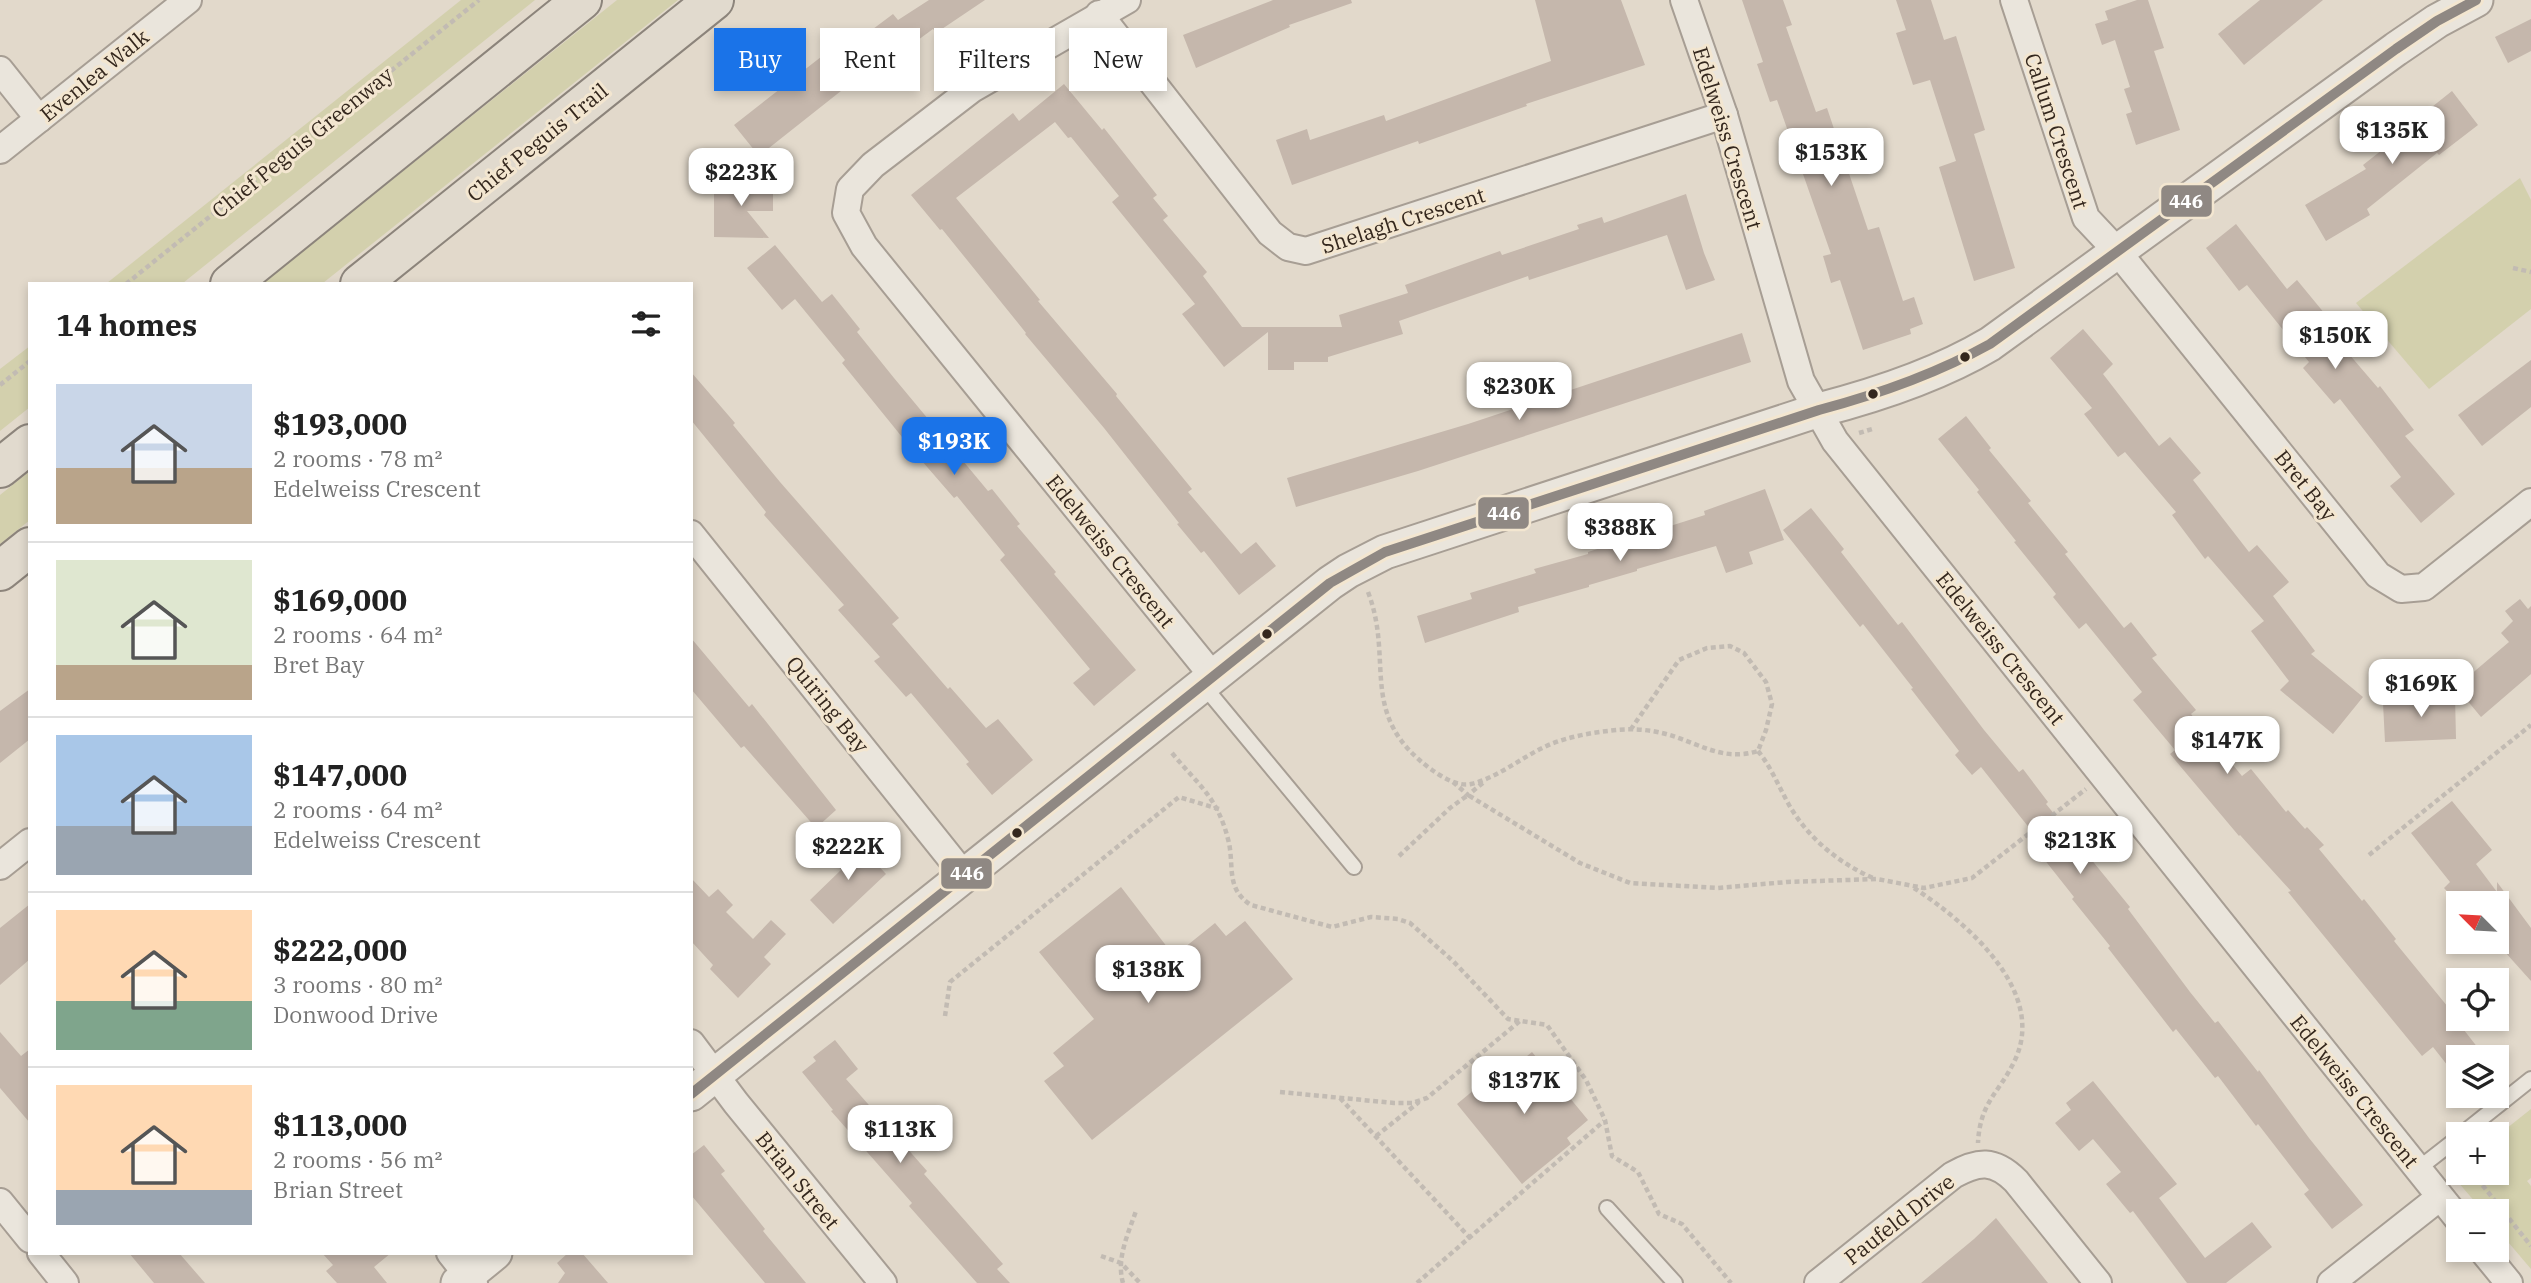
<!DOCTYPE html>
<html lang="en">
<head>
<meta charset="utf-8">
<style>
	:root { --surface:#fff; --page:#f6f6f6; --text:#222; --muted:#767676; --line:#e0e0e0; --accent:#1a73e8 }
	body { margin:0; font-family:"IBM Plex Serif",serif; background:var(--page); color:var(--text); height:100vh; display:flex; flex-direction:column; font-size:26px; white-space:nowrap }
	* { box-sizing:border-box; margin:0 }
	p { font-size:23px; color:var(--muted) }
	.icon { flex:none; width:38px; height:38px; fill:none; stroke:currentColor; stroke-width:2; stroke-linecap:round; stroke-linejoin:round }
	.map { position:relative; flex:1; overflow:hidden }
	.details { position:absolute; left:28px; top:282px; width:665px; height:973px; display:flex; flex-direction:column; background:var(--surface); border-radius:0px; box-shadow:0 4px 10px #0003 }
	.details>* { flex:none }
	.guide { position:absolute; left:714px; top:28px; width:665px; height:63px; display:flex; gap:14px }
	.needle { width:46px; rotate:294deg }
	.controls { position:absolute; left:2446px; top:891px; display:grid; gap:14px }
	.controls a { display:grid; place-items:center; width:63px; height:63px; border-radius:0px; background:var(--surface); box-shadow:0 4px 10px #0003; font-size:35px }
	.price { position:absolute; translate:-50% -60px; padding:0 16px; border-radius:14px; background:#fff; color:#222; font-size:23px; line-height:46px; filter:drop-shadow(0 2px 4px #0008) }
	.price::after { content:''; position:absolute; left:50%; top:42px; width:21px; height:16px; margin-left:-10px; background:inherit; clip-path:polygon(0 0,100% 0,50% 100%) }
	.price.on { background:var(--accent); color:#fff }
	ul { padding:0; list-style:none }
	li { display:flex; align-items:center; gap:21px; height:175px; padding:0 28px }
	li+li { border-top:2px solid var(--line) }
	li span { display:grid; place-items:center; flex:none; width:196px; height:140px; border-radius:0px; color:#555 }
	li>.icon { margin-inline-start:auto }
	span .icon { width:84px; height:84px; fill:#fffc; stroke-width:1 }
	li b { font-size:30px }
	h2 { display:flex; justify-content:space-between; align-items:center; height:84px; padding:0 28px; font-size:30px }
	.chip { padding:0 24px; border-radius:0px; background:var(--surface); box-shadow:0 4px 10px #0003; font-size:24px; line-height:63px }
	.chip.on { background:var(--accent); color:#fff }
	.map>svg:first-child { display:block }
</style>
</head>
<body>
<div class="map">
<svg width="2531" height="1283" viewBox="0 0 2531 1283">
	<rect width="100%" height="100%" fill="#e2d9cb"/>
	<!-- green -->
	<g fill="#d3d0ad">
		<polygon points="461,0 535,0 183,283 107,283"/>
		<polygon points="617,0 678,0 323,283 263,283"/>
		<polygon points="2520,178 2531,200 2531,309 2429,389 2356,303"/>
		<polygon points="30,346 30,407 0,431 0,369"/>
		<polygon points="30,471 30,520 0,544 0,495"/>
		<polygon points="2531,1109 2531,1178 2527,1181 2531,1186 2531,1269 2497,1229 2497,1211 2483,1211 2457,1181 2459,1171 2497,1172 2497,1136"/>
	</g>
	<!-- building -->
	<g fill="#c5b7ac">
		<polygon points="929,0 985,0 936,33 933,29 873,73 870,68 759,156 734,125 835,46 841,53 893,14 898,20"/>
		<polygon points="1273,0 1351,0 1352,3 1289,25 1290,27 1196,68 1183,35"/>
		<polygon points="1535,0 1621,0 1645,65 1526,104 1527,106 1419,144 1418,141 1292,185 1276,140 1307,129 1310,140 1384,115 1386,121 1551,61"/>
		<polygon points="1742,0 1783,0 1792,25 1786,27 1816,112 1827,108 1868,230 1879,227 1903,301 1914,297 1923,324 1910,329 1911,334 1863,350 1840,280 1831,283 1823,256 1831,254 1777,100 1770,102 1757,64 1763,62"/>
		<polygon points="1896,0 1931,0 1944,40 1956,36 1985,130 1974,134 2015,268 1974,281 1939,167 1956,161 1930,80 1913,85 1896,33 1906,30"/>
		<polygon points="2137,0 2148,0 2164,48 2154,51 2180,130 2136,145 2126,114 2132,112 2124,89 2130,87 2115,40 2102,45 2095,24 2108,20 2105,11"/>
		<polygon points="2260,0 2323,0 2244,65 2218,34"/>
		<polygon points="2531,19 2531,51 2508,63 2495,37"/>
		<polygon points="1064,84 1102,130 1104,128 1157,195 1153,198 1168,216 1163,220 1207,272 1203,276 1242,327 1342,327 1339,315 1408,293 1405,285 1500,251 1502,255 1579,229 1577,225 1602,217 1604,223 1686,194 1704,253 1715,280 1686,290 1667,235 1529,280 1528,276 1399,321 1403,334 1328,357 1328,362 1294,362 1294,370 1268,370 1268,332 1224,367 1182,314 1195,304 1112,202 1119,196 1071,137 1068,138 1055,122 956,198 1040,300 1038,301 1117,394 1116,396 1192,489 1188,492 1241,554 1256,542 1276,566 1239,595 1204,551 1201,553 1177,524 1179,523 1104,428 1025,334 1026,333 942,229 940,230 911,195 1013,113 1019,121"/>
		<polygon points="2452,91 2478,125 2439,155 2437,153 2367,209 2370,215 2326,241 2305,205 2366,169 2363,165 2415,124 2413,122"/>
		<polygon points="738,180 773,180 773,211 747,211 769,238 714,237 714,185 738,185"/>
		<polygon points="2236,224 2287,289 2297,280 2325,314 2319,319 2378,388 2380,386 2414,430 2405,436 2455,494 2421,523 2390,486 2401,477 2340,399 2334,404 2303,368 2309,362 2247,285 2239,291 2206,248"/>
		<polygon points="775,245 822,302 832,294 860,329 857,332 894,378 988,491 992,489 1020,524 1017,526 1056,572 1054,574 1136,670 1094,706 1073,683 1090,669 1000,560 1005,555 957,496 954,498 915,453 842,363 845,360 795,299 782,310 747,268"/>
		<polygon points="2083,329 2113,364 2103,374 2159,446 2170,437 2201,473 2193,480 2249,552 2257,545 2289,582 2273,596 2315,651 2311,654 2363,697 2333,734 2280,690 2289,681 2251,631 2264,621 2208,556 2205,559 2172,515 2176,512 2125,452 2118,457 2084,414 2092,408 2050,358"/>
		<polygon points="1742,333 1751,362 1418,471 1296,507 1287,478 1468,424"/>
		<polygon points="2531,360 2531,407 2482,446 2458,415"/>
		<polygon points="691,372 735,423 733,425 780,482 899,618 892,624 948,689 950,687 986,728 998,719 1033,760 992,795 966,764 969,762 911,693 906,697 874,661 880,657 838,610 844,605 764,515 766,512 691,420"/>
		<polygon points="1966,416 1991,448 1989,450 2031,501 2028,503 2068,552 2065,554 2124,628 2131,622 2157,655 2152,658 2196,710 2191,714 2242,776 2251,769 2286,812 2288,810 2305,829 2307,827 2324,845 2319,849 2362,901 2364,899 2396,939 2394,941 2466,1029 2464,1030 2485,1057 2459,1057 2459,1080 2433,1047 2422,1056 2288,892 2291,891 2240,835 2239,836 2170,754 2175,750 2133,700 2142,692 2086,623 2079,629 2053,597 2056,594 2014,542 2016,541 1977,492 1979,490 1938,439"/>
		<polygon points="1765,489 1784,540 1749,552 1753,564 1726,573 1716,546 1637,569 1637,571 1589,585 1589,587 1518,607 1519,612 1425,643 1417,616 1472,599 1470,593 1536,573 1534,569 1588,554 1588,552 1705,515 1704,511"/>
		<polygon points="1811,508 1844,549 1841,552 1898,625 1902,622 1984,730 2019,772 2023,769 2048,802 2046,804 2130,907 2128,909 2190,992 2215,1023 2218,1021 2258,1072 2259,1070 2309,1138 2363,1205 2332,1229 2304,1194 2309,1190 2258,1124 2256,1126 2218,1076 2215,1078 2176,1029 2173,1032 2108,948 2110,946 2072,899 2074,897 2036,849 2042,844 1981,767 1972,775 1955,755 1959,751 1911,689 1913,688 1863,624 1860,627 1783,530"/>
		<polygon points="2520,599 2528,609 2531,606 2531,674 2481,717 2456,687 2509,642 2501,633 2513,621 2505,611"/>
		<polygon points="691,638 749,707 752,704 836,810 816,828 744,746 741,748 691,689"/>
		<polygon points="30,689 30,739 0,763 0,711"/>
		<polygon points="2455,695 2456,739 2385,742 2383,703 2405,703 2405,697"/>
		<polygon points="2452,801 2492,850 2476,864 2497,892 2497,882 2531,928 2531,981 2496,942 2497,903 2458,903 2444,888 2450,882 2411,833"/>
		<polygon points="853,839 886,874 833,924 810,900 841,870 833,859"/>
		<polygon points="691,878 709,897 718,889 733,905 726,912 753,939 771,920 786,934 764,957 771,964 738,998 710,969 713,965 691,941"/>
		<polygon points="1121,887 1174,956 1215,923 1226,936 1245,921 1293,979 1092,1140 1044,1081 1064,1066 1053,1053 1094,1019 1039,952"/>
		<polygon points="30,904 30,959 0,985 0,928"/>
		<polygon points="0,1032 21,1056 30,1049 30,1123 0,1088"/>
		<polygon points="835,1040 858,1069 846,1079 927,1171 924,1174 1003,1264 997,1269 1010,1283 977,1283 909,1206 912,1203 831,1111 833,1110 802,1072 816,1061 813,1057"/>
		<polygon points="1532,1052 1588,1120 1567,1138 1571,1144 1522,1184 1457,1104 1504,1065 1509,1071"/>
		<polygon points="2093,1081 2177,1184 2159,1198 2205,1258 2252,1222 2272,1247 2226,1283 2187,1283 2133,1211 2130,1213 2106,1184 2121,1172 2093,1139 2079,1151 2055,1123 2071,1110 2066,1103"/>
		<polygon points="704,1145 725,1171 721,1174 765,1229 763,1231 806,1283 765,1283 691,1195 691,1155"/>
		<polygon points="1996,1218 2048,1283 1921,1283 1974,1239"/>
		<polygon points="129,1253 179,1253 205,1283 154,1283"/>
		<polygon points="322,1253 391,1253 374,1267 387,1283 337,1283 326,1271 333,1265"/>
		<polygon points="568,1253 582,1253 608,1283 558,1283 565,1273 557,1263"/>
	</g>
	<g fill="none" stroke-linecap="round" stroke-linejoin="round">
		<defs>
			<g id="service">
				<polyline points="1203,685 1354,867"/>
				<polyline points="2462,1134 2531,1079"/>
				<polyline points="2418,1169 2459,1137"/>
				<polyline points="1607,1208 1675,1283"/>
			</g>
			<g id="minor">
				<polyline points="1127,0 972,89 873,165 850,189 846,213 864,246 1212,675"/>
				<polyline points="1684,0 1724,115 1801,381 1835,441 2459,1220"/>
				<polyline points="2014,0 2086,218 2117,251 2378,575 2401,589 2424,587 2531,502"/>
				<polyline points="1099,14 1270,233 1288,247 1306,251 1724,115"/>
				<polyline points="0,70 39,119"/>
				<polyline points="0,150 188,0"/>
				<polyline points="691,534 964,875"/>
				<polyline points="0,866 30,842"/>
				<polyline points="691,1043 736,1103 883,1283"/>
				<polyline points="0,1202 30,1239"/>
				<polyline points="2482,1250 2509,1283"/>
				<polyline points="41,1253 65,1283"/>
				<polyline points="450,1253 474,1283"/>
				<path d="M1818,1283L1953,1175C1978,1161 1994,1159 2016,1181L2098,1283"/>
				<polyline points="2331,1283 2440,1197"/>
			</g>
			<g id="tertiary">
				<path d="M691,1094L1330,583L1348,571L1385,552L1819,410C1877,395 1938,375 1990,344L2396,49L2437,21L2476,0"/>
				<polyline points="458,1283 495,1253"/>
			</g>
			<g id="primary">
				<polyline points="230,284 582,0"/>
				<polyline points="360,284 714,0"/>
				<polyline points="0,468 30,444"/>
				<polyline points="0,571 30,547"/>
			</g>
		</defs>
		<!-- service casing -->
		<use href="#service" stroke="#a79e94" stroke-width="18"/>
		<!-- minor casing -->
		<use href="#minor" stroke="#a79e94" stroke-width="30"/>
		<!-- tertiary casing -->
		<use href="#tertiary" stroke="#a79e94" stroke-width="37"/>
		<!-- primary casing -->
		<use href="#primary" stroke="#8c847b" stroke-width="42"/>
		<!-- path -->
		<g stroke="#c2bbb3" stroke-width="4.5" stroke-dasharray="5 3.5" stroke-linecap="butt">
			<polyline points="2513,268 2531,272"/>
			<polyline points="126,284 479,0"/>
			<polyline points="0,385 30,361"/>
			<polyline points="1859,433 1872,429"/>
			<path d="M1368,592C1395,662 1356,715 1432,770C1442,777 1458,787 1471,784C1500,777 1524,755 1551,744C1569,737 1589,733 1608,731C1627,728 1648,729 1666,734C1699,743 1722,762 1758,751L1766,730L1772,704L1766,682L1744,653L1730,646L1707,648L1679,660L1631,729"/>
			<path d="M1758,751C1771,767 1778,785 1788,803C1806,836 1838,863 1873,878"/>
			<path d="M1172,753C1200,787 1218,797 1229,843C1234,868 1226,889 1251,905L1332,927L1371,917L1398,919L1410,923L1453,961L1508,1019L1547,1025L1586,1080L1605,1120L1612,1156L1638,1172L1659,1214L1682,1224L1731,1283"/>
			<polyline points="1453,782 1468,795 1484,782"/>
			<polyline points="2369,855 2531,725"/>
			<polyline points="1399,856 1450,808 1468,795 1580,863 1630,883 1718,888 1787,882 1877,879 1924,888 1972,878 2086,789"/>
			<path d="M1914,888C1966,922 2049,992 2014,1062C1999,1093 1980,1102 1978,1143"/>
			<polyline points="945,1016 950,982 1179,797 1219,809"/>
			<polyline points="1280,1092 1394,1103 1412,1103 1427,1098 1520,1021"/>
			<polyline points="1340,1098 1471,1239"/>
			<polyline points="1376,1136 1419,1102"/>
			<polyline points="2472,1172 2531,1246"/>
			<polyline points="1101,1256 1121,1263 1140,1283"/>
			<path d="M1123,1283C1116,1259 1128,1234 1136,1211"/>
			<polyline points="1417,1283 1604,1121"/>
		</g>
		<!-- service -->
		<use href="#service" stroke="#eae5dc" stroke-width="14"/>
		<!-- minor -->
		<use href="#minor" stroke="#eae5dc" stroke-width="26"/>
		<!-- tertiary -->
		<use href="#tertiary" stroke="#eae5dc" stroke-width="33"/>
		<!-- primary -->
		<use href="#primary" stroke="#e1dace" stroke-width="38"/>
		<defs>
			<path id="bus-1" d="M691,1094L1330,583L1385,552L1819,410C1879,394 1936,374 1990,344L2396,49L2437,21L2476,0"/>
		</defs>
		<!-- bus-1 casing -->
		<use href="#bus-1" stroke="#f3e6d0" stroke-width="16"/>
		<!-- bus-1 -->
		<use href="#bus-1" stroke="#8f8883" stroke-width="10"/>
	</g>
	<!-- markers -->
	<g fill="#34271d" stroke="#f3e6d0" stroke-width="2.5">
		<circle cx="1965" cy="357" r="6"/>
		<circle cx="1873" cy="394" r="6"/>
		<circle cx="1267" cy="634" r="6"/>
		<circle cx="1017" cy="833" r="6"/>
	</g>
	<g text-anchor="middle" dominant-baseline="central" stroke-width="6" stroke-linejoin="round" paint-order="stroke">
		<!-- street labels -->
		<g font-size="21" fill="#34271d" stroke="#f3e6d0">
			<text transform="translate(94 75) rotate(-39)">Evenlea Walk</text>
			<text transform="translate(2057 131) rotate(72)">Callum Crescent</text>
			<text transform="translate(1728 138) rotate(73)">Edelweiss Crescent</text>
			<text transform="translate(302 142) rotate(-39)">Chief Peguis Greenway</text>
			<text transform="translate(537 142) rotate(-39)">Chief Peguis Trail</text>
			<text transform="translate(1403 220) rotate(-18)">Shelagh Crescent</text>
			<text transform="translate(2306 485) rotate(51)">Bret Bay</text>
			<text transform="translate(1111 551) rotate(51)">Edelweiss Crescent</text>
			<text transform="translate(2001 648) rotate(51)">Edelweiss Crescent</text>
			<text transform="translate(828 704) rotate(51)">Quiring Bay</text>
			<text transform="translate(2355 1091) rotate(51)">Edelweiss Crescent</text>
			<text transform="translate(798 1180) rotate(51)">Brian Street</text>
			<text transform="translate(1899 1219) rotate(-38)">Paufeld Drive</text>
		</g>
	</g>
	<g stroke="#f3e6d0" stroke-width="2.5">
		<rect x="2160" y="184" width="53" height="34" rx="7" fill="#8f8883"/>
		<rect x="1477" y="496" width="53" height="34" rx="7" fill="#8f8883"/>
		<rect x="940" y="857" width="53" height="33" rx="7" fill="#8f8883"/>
	</g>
	<g font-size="19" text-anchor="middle" font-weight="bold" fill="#fff">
		<text x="2186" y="208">446</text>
		<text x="1504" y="520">446</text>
		<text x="967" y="880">446</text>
	</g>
</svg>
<div class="controls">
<a><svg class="needle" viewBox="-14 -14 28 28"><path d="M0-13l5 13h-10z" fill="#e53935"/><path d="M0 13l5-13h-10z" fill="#767676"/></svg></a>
<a><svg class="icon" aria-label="locate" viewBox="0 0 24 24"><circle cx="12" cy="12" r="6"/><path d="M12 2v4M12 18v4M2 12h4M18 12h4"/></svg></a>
<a><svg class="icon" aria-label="layers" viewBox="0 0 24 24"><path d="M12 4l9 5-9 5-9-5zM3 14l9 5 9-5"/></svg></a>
<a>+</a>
<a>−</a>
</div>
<b class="price" style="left:2392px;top:166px">$135K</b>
<b class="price" style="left:1831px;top:188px">$153K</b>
<b class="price" style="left:741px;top:208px">$223K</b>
<b class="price" style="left:2335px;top:371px">$150K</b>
<b class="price" style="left:1519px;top:422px">$230K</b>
<b class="price on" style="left:954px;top:477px">$193K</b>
<b class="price" style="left:1620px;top:563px">$388K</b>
<b class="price" style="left:2421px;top:719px">$169K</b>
<b class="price" style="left:2227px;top:776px">$147K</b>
<b class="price" style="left:2080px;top:876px">$213K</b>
<b class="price" style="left:848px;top:882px">$222K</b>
<b class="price" style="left:1148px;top:1005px">$138K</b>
<b class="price" style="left:1524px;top:1116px">$137K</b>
<b class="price" style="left:900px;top:1165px">$113K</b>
<div class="guide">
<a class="chip on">Buy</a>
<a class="chip">Rent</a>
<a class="chip">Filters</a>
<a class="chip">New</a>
</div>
<section class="details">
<h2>14 homes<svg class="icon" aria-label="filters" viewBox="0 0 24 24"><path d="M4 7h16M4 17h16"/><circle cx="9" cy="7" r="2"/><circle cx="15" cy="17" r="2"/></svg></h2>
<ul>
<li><span style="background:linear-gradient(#c9d6e8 60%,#b9a48a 0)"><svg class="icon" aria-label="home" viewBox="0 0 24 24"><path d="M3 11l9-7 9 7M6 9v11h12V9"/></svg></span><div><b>$193,000</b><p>2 rooms · 78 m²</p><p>Edelweiss Crescent</p></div></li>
<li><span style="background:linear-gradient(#dfe7d0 75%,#b9a48a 0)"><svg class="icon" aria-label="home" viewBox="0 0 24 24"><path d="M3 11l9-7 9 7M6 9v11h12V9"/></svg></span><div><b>$169,000</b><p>2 rooms · 64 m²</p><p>Bret Bay</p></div></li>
<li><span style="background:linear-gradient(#a9c7e8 65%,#9aa5b1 0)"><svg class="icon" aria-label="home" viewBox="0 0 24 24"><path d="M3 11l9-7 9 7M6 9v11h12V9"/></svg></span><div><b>$147,000</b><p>2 rooms · 64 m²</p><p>Edelweiss Crescent</p></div></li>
<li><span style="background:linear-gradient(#ffd9b3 65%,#7fa58c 0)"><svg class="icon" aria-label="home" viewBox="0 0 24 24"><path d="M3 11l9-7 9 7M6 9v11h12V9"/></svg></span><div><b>$222,000</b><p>3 rooms · 80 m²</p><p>Donwood Drive</p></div></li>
<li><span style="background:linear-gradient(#ffd9b3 75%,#9aa5b1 0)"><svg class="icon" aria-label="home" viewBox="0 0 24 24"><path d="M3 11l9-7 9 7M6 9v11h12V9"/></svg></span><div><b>$113,000</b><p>2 rooms · 56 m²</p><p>Brian Street</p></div></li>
</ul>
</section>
</div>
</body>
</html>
